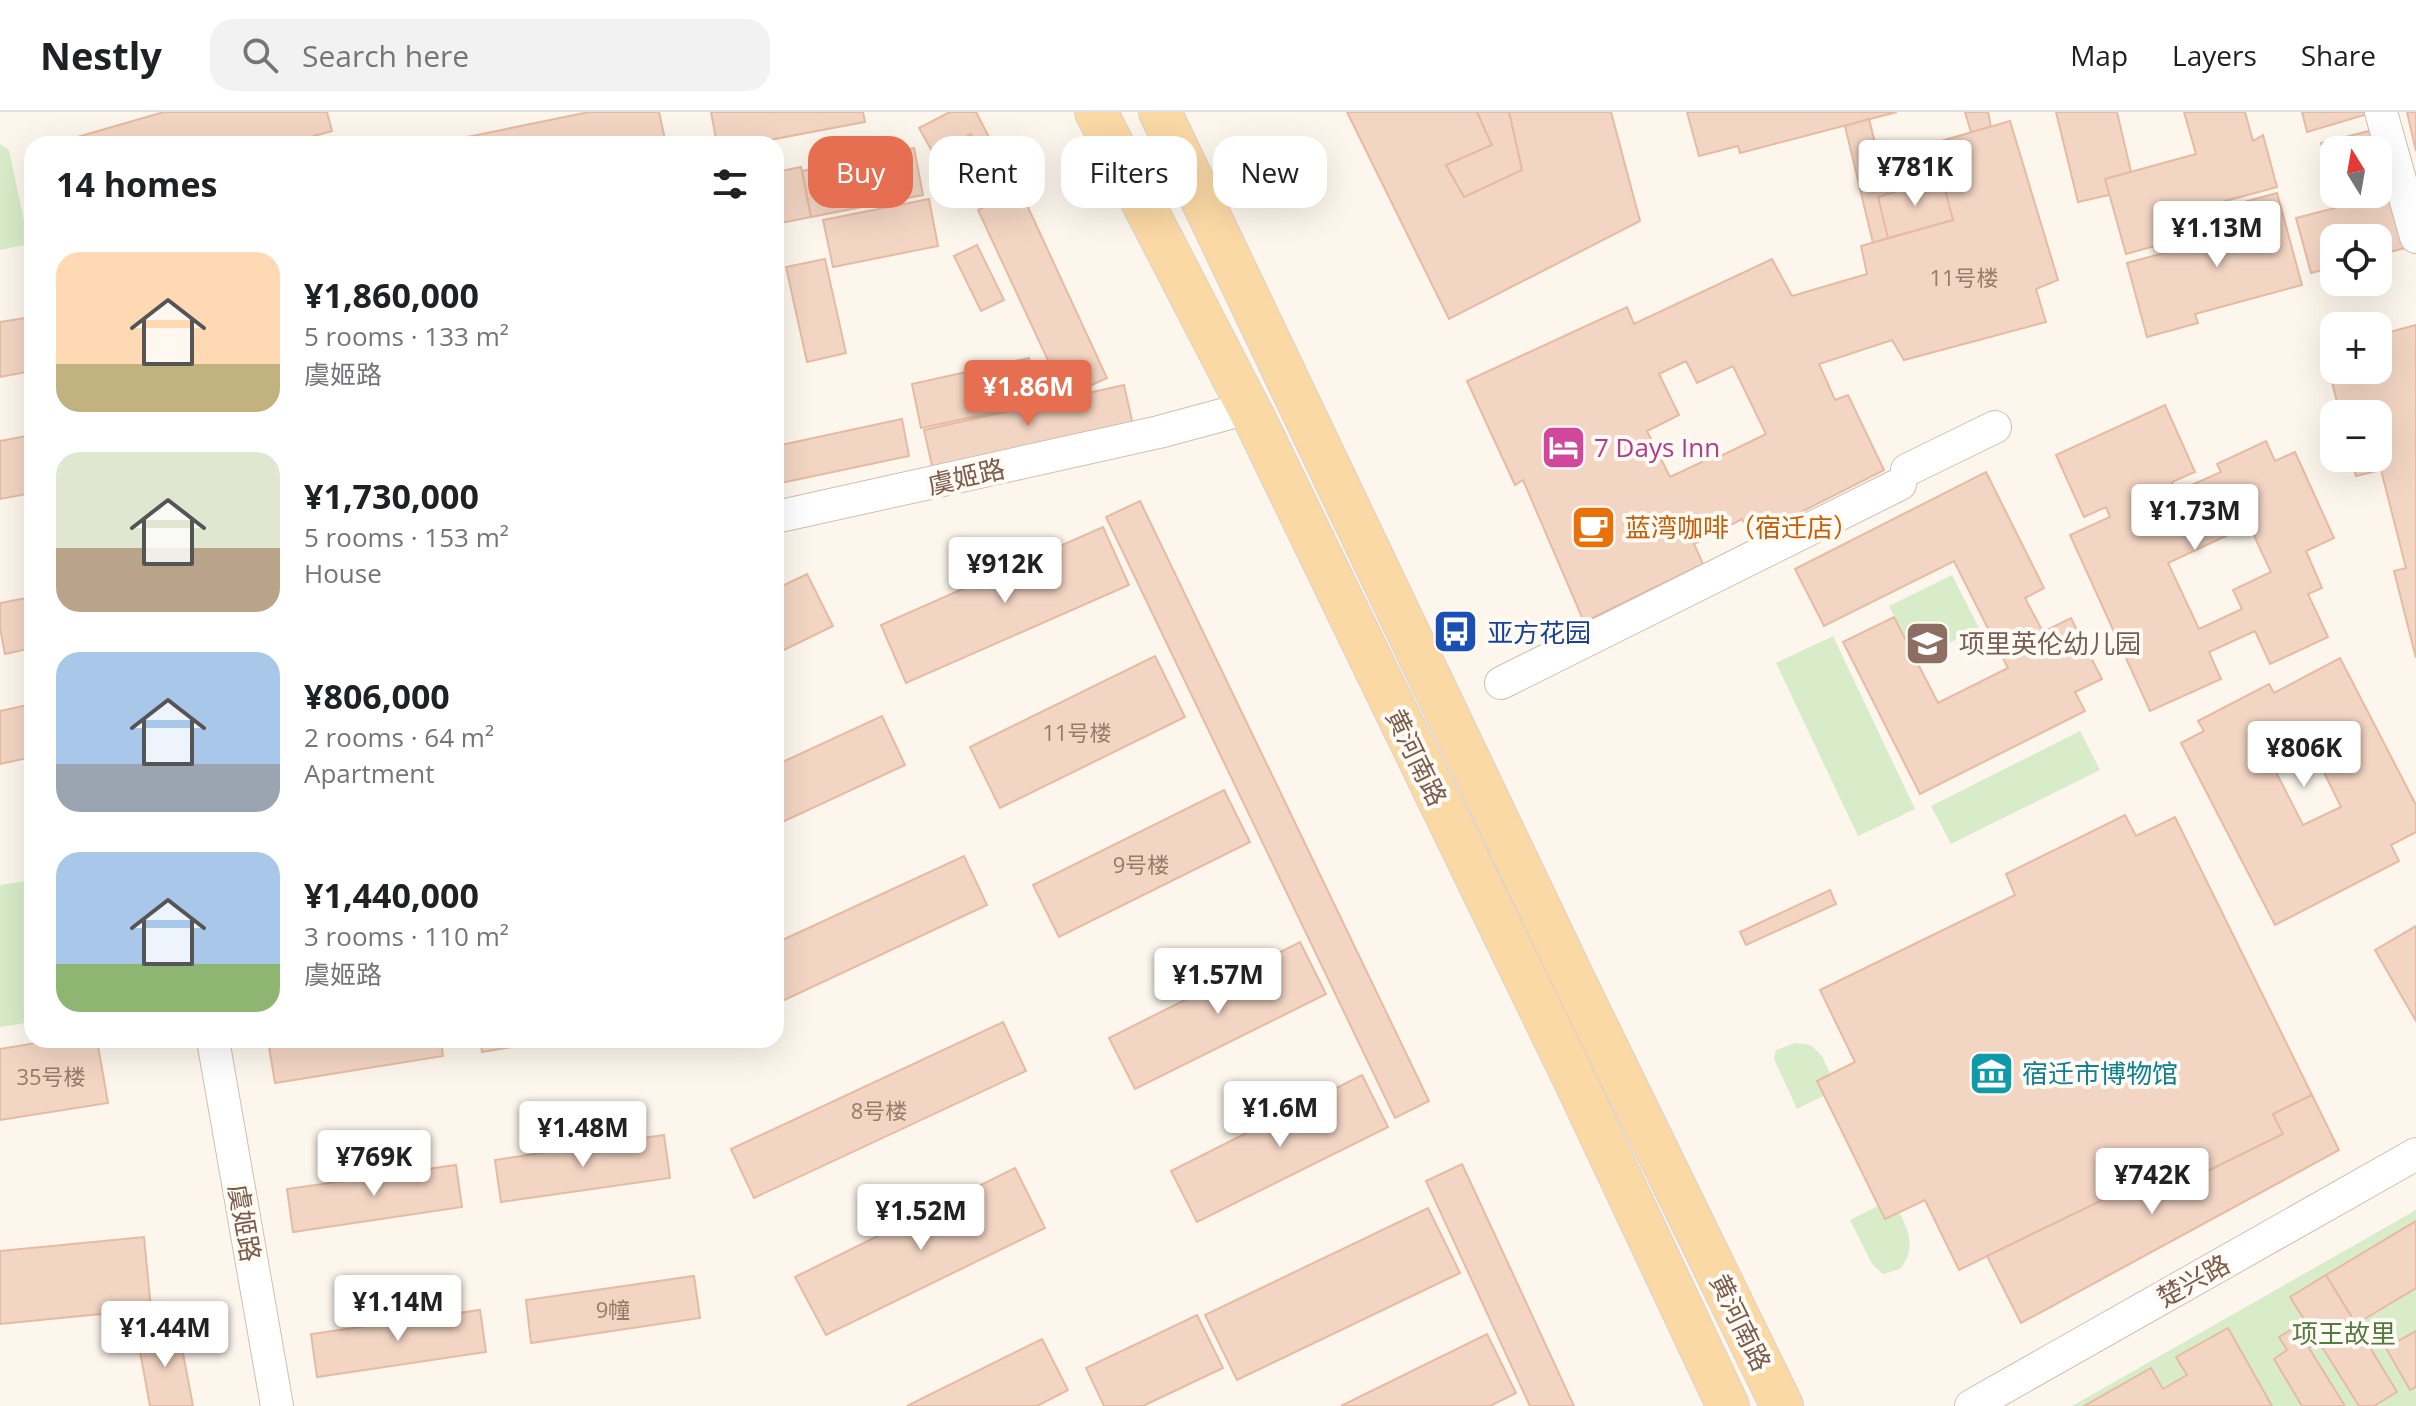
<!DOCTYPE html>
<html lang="en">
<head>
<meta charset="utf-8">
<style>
	:root { --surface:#fff; --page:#f2f2f2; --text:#202124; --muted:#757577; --line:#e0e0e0; --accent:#e76f51 }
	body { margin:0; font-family:"Open Sans","Noto Sans SC",sans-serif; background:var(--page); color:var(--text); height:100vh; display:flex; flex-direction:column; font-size:30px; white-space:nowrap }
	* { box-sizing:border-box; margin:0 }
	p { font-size:26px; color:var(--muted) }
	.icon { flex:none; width:44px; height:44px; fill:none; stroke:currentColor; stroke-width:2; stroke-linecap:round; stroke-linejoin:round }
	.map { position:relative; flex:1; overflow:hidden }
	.panel { position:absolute; left:24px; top:24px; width:760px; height:912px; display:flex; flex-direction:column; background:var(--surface); border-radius:24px; box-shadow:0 8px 32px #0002 }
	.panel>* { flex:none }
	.top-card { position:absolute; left:808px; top:24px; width:760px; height:72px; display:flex; gap:16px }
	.needle { width:52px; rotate:349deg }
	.buttons { position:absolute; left:2320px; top:24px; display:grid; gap:16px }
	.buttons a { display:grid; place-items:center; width:72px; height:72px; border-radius:16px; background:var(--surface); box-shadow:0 8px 32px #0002; font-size:40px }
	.price { position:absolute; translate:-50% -68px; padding:0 18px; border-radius:8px; background:#fff; color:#222; font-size:26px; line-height:52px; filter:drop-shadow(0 2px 4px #0008) }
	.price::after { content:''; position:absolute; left:50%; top:48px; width:24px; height:18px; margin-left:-12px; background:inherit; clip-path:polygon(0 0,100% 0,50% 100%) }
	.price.active { background:var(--accent); color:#fff }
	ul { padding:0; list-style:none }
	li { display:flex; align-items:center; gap:24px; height:200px; padding:0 32px }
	li span { display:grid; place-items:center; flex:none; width:224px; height:160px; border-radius:24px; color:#555 }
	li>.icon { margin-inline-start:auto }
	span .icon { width:96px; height:96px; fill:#fffc; stroke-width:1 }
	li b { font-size:34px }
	h2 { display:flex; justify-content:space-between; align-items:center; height:96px; padding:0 32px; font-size:34px }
	.chip { padding:0 28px; border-radius:24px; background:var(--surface); box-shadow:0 8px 32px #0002; font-size:28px; line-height:72px }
	.chip.active { background:var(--accent); color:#fff }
	header { display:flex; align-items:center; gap:48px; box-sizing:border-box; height:112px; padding:0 40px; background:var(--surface); border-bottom:2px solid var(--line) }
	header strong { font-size:38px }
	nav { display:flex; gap:44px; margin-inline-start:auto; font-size:28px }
	.search { width:560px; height:72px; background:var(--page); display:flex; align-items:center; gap:20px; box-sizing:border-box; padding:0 28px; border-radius:24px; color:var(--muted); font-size:30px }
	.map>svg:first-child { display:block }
</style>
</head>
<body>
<header>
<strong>Nestly</strong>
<div class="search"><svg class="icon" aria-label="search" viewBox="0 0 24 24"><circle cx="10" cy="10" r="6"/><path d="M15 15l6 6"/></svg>Search here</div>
<nav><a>Map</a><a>Layers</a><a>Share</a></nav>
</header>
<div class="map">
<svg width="2416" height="1294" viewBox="0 0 2416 1294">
	<rect width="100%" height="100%" fill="#fdf6ec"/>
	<!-- green -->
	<g fill="#d8ecc9">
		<polygon points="0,32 9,38 29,132 0,138"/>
		<polygon points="1952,463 1979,516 1916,548 1889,494"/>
		<polygon points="1833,524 1915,697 1858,724 1776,551"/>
		<polygon points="2080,619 2100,658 1951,732 1931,694"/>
		<polygon points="26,769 32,804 32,910 0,915 0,773"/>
		<polygon points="1795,931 1811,933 1822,944 1837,977 1797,997 1774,947 1776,938"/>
		<path d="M1892,1087C1905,1112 1920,1132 1900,1157L1883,1162L1872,1152L1850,1108Z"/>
		<polygon points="2416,1098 2416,1294 2072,1294"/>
	</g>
	<!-- building -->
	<g fill="#f3d5c3" stroke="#e6bba3" stroke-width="2" fill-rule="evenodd">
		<polygon points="164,0 327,0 332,19 285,32 53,32"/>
		<polygon points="589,0 659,0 666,32 433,32"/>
		<polygon points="711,0 863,0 865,10 748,32 717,32"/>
		<polygon points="950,0 976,0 1004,54 991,61 971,22 933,41 919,16"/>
		<polygon points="1347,0 1477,0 1492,33 1446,53 1464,85 1522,58 1509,0 1611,0 1640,109 1449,207"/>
		<polygon points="1477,0 1509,0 1522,58 1464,85 1446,53 1492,33"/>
		<polygon points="1687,0 1897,0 1740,41 1738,34 1699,44"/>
		<polygon points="1965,0 1988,0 1991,15 1971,20"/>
		<polygon points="2056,0 2117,0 2135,77 2078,90"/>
		<polygon points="2184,0 2245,0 2253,29 2263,23 2277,75 2174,103 2180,127 2126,142 2105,67 2196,42"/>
		<polygon points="2302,0 2367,0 2368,2 2307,20"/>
		<polygon points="2407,0 2416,0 2416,39"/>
		<polygon points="1869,7 1898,123 1873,131 1845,14"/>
		<path d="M2010,9L2058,168L2036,177L2046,210L1904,248L1892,228L1819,252L1835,288L1848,283L1884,358L1752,425L1742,407L1694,432L1703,452L1584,510L1523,368L1515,373L1467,269L1627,195L1634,212L1772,147L1792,184L1867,162L1861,134L1953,108L1931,32ZM1686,249L1697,271L1733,254L1766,322L1721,344L1714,331L1697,339L1702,350L1670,365L1647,319L1679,303L1659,262Z"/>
		<polygon points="2377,17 2409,135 2378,143 2378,126 2334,126 2334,155 2311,161 2296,106 2339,95 2335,82 2378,82 2378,38 2334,38 2334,78 2321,31"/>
		<polygon points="914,36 923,83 811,105 802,59"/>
		<polygon points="801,55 811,105 776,112 776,60"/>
		<polygon points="1942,66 1953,108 1888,126 1878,85"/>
		<polygon points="1020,78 1107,266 1065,285 978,98"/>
		<polygon points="2277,81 2302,173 2195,202 2198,211 2147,225 2127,151 2234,122 2226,95"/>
		<polygon points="929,87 938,134 833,155 823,108"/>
		<polygon points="977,133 1004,188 981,199 954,144"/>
		<polygon points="825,147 846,241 807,250 786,155"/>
		<polygon points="32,205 32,259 0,265 0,210"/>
		<polygon points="2416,213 2416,546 2394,459 2406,456 2381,358 2356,364 2351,346 2378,346 2378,302 2340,302 2329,258 2378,258 2378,223"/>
		<polygon points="1029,246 1039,291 921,316 912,272"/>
		<polygon points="1124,273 1133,313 933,358 924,318"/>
		<path d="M2165,293L2195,360L2172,370L2176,380L2221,360L2217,352L2266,329L2275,349L2295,340L2334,426L2306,439L2322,476L2308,482L2328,525L2270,552L2255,519L2209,540L2221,567L2150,599L2070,423L2110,405L2106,395L2084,405L2056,343ZM2249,413L2271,460L2233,478L2242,497L2199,517L2168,451Z"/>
		<polygon points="902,307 909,344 776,372 776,334"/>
		<polygon points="32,323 32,381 0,387 0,329"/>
		<polygon points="1986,360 2044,476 2025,486 2043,520 2071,506 2102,567 2075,580 2085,599 1920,682 1843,530 1894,505 1938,591 2008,556 1954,449 1824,514 1795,457"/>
		<polygon points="1140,389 1429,989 1395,1006 1106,405"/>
		<polygon points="1103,415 1129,473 906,571 881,513"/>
		<polygon points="807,462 833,514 776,542 776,477"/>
		<polygon points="32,485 32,536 5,542 0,516 0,491"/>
		<polygon points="1155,544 1185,605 1000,696 970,635"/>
		<path d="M2340,546L2416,693V720L2391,733L2399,749L2275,813L2181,631L2204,619L2198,609L2269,572L2274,581ZM2313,638L2341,695L2303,713L2274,656Z"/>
		<polygon points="32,592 32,645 0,652 0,599"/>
		<polygon points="882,604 905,653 776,713 776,653"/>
		<polygon points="1224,678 1250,730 1059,825 1033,773"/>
		<polygon points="2125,703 2136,724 2175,705 2312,983 2273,1002 2283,1022 2159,1083 2150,1065 1959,1158 1925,1088 1885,1107 1817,969 1855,950 1820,878 2015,783 2006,762"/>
		<polygon points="964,744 987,793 776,892 776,831"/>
		<polygon points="1830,778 1836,792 1746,833 1740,820"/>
		<polygon points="2416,814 2416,909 2375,838"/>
		<polygon points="1300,830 1326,882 1135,977 1109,926"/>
		<polygon points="1003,910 1026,959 754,1086 731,1037"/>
		<polygon points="54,928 97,928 108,991 0,1008 0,937"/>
		<polygon points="441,928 443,944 275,971 268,929"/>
		<polygon points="480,928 554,928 482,940"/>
		<polygon points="1362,963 1388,1015 1197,1110 1171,1059"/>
		<polygon points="2312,983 2339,1038 2021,1211 1987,1144 2150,1065 2159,1083 2283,1022 2273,1002"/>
		<polygon points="664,1023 670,1066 501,1090 495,1048"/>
		<polygon points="1462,1052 1574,1294 1530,1294 1426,1069"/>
		<polygon points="456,1053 462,1095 293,1120 287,1077"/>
		<polygon points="1015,1056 1045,1116 826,1223 795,1165"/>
		<polygon points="1428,1096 1460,1161 1237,1268 1205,1203"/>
		<polygon points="2416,1109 2416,1176 2356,1212 2326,1163"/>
		<polygon points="144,1125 151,1197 0,1212 0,1139"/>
		<polygon points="2326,1163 2397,1280 2374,1294 2359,1294 2319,1230 2309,1236 2345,1294 2302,1294 2274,1247 2287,1238 2279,1225 2305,1209 2290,1185"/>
		<polygon points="694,1164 700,1206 531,1231 526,1188"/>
		<polygon points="480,1198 486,1240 317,1265 311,1222"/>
		<polygon points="1197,1203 1223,1256 1143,1294 1104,1294 1086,1256"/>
		<polygon points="178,1215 193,1294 150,1294 137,1223"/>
		<polygon points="2228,1216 2272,1294 2084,1294 2151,1256 2163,1277 2187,1263 2176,1245"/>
		<polygon points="2416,1219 2416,1275 2410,1278 2386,1236"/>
		<polygon points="1487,1222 1516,1281 1490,1294 1341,1294"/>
		<polygon points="1042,1227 1068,1278 1037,1294 907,1294"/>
	</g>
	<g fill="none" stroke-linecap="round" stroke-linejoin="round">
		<defs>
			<g id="minor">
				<polyline points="2381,0 2416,125"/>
				<polyline points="1907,358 1995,315"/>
				<polyline points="776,405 1159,320 1248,296"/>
				<polyline points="1501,571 1900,372"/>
				<polyline points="213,928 277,1294"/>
				<polyline points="1971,1294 2416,1042"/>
			</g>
			<g id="major">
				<polyline points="1096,0 1258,314 1576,971 1728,1294"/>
				<polyline points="1160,0 1574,868 1782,1294"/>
			</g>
		</defs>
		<!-- minor casing -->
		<use href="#minor" stroke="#d1beb0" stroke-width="34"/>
		<!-- major casing -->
		<use href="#major" stroke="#dad1cd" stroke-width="44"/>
		<!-- minor -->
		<use href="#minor" stroke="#fff" stroke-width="32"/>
		<!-- major -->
		<use href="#major" stroke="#fbd9a5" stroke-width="42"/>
	</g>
	<!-- icons -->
	<defs>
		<symbol id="hotel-square" viewBox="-11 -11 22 22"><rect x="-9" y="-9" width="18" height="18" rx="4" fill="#d1479c" stroke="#fffaf3"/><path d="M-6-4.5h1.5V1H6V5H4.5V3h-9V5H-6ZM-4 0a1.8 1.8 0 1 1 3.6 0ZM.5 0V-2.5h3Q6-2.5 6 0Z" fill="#fff"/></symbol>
		<symbol id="cafe-square" viewBox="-11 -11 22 22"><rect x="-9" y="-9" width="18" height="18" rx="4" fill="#e8710a" stroke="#fffaf3"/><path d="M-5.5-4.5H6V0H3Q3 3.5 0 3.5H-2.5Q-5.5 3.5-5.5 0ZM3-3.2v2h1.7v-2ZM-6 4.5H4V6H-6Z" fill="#fff"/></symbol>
		<symbol id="bus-square" viewBox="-11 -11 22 22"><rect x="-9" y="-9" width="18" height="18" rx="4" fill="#1a4fb4" stroke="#fffaf3"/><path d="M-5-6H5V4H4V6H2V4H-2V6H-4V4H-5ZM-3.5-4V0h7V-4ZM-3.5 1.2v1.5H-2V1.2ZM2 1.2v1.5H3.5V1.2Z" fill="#fff"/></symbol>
		<symbol id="school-square" viewBox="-11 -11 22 22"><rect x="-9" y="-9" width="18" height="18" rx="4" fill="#8d6e63" stroke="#fffaf3"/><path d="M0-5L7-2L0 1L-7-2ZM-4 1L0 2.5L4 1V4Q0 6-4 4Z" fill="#fff"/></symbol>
		<symbol id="museum-square" viewBox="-11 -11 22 22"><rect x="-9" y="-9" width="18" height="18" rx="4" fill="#0f9aa8" stroke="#fffaf3"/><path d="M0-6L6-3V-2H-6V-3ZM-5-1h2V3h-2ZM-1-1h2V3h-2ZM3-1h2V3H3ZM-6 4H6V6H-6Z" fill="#fff"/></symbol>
	</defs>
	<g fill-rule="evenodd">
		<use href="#hotel-square" x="1538" y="310" width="51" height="51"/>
		<use href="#cafe-square" x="1568" y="390" width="51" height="51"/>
		<use href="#bus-square" x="1430" y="494" width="51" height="51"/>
		<use href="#school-square" x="1902" y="506" width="51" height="51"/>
		<use href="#museum-square" x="1966" y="936" width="51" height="51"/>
	</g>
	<g text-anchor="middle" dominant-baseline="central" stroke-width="8" stroke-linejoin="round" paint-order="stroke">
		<!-- number labels -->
		<g font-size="22" fill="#987a6a">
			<text x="1964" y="165">11号楼</text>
			<text x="1077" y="620">11号楼</text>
			<text x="1141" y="752">9号楼</text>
			<text x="51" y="964">35号楼</text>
			<text x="879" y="998">8号楼</text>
			<text x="613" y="1197">9幢</text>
		</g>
		<!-- hotel labels -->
		<g font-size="26" fill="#b23c85" stroke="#fffaf3" text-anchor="start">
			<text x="1594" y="335">7 Days Inn</text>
		</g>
		<!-- street labels -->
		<g font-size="26" fill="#7a5c4d" stroke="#fffaf3">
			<text transform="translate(966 364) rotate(-13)">虞姬路</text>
			<text transform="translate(1417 645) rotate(64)">黄河南路</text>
			<text transform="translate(245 1111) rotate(80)">虞姬路</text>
			<text transform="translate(2193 1168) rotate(-29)">楚兴路</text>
			<text transform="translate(1741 1210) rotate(64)">黄河南路</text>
		</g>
		<!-- food labels -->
		<g font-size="26" fill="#c56008" stroke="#fffaf3" text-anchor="start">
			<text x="1625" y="415">蓝湾咖啡（宿迁店）</text>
		</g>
		<!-- transit labels -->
		<g font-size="26" fill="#164399" stroke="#fffaf3" text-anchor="start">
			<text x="1487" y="520">亚方花园</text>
		</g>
		<!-- education labels -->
		<g font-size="26" fill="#785e54" stroke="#fffaf3" text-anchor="start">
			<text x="1959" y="531">项里英伦幼儿园</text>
		</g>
		<!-- culture labels -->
		<g font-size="26" fill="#0d838f" stroke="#fffaf3" text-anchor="start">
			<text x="2022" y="961">宿迁市博物馆</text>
		</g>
		<!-- park labels -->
		<g font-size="26" fill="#537a41" stroke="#fffaf3">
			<text x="2344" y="1221">项王故里</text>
		</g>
	</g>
</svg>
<div class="buttons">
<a><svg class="needle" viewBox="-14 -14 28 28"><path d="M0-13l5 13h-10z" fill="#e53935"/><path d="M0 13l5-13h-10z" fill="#757577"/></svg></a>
<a><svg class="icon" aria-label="locate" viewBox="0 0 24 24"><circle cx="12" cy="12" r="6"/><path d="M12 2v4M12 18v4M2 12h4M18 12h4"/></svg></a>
<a>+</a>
<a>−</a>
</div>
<b class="price" style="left:1915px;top:96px">¥781K</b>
<b class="price" style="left:2217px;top:157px">¥1.13M</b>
<b class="price active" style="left:1028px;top:316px">¥1.86M</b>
<b class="price" style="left:2195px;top:440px">¥1.73M</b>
<b class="price" style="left:1005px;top:493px">¥912K</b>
<b class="price" style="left:2304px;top:677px">¥806K</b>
<b class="price" style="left:1218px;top:904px">¥1.57M</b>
<b class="price" style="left:1280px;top:1037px">¥1.6M</b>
<b class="price" style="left:583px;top:1057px">¥1.48M</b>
<b class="price" style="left:374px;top:1086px">¥769K</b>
<b class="price" style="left:2152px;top:1104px">¥742K</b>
<b class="price" style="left:921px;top:1140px">¥1.52M</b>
<b class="price" style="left:398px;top:1231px">¥1.14M</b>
<b class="price" style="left:165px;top:1257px">¥1.44M</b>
<div class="top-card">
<a class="chip active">Buy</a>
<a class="chip">Rent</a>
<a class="chip">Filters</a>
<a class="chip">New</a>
</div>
<section class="panel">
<h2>14 homes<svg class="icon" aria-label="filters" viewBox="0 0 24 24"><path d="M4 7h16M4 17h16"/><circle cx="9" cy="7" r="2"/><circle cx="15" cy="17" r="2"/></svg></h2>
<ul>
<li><span style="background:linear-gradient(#ffd9b3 70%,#c2b280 0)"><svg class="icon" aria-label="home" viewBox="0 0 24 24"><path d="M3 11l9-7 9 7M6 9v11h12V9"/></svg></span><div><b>¥1,860,000</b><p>5 rooms · 133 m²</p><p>虞姬路</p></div></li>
<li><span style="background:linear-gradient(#dfe7d0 60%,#b9a48a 0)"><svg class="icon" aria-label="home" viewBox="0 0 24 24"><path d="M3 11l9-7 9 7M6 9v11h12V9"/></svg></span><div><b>¥1,730,000</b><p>5 rooms · 153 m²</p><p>House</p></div></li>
<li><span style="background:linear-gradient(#a9c7e8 70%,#9aa5b1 0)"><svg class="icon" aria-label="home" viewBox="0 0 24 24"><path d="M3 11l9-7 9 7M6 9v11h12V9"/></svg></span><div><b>¥806,000</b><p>2 rooms · 64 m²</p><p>Apartment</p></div></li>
<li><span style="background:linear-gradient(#a9c7e8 70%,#8fb573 0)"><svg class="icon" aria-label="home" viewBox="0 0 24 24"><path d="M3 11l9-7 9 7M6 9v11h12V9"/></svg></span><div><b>¥1,440,000</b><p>3 rooms · 110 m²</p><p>虞姬路</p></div></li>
</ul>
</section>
</div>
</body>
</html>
